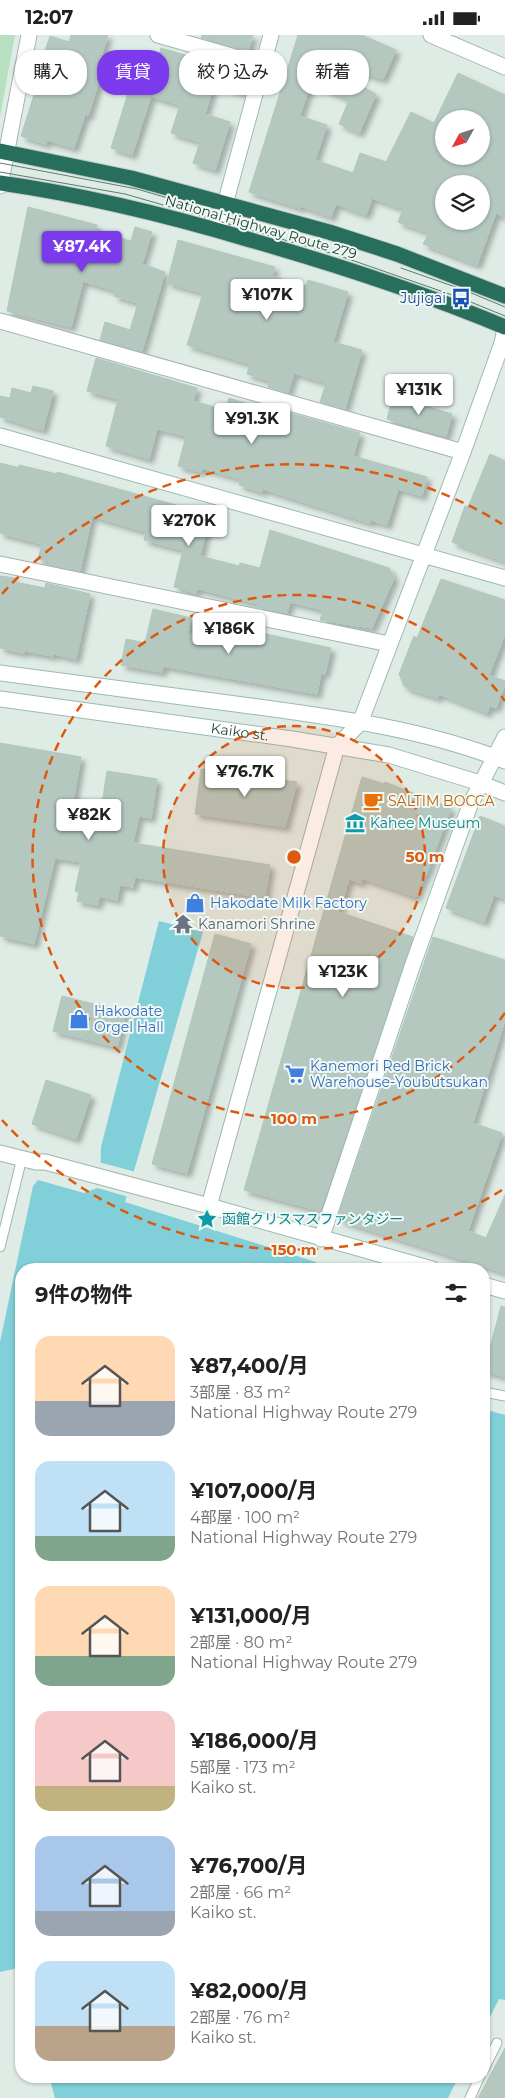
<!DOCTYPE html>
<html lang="ja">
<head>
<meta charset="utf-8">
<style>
	:root { --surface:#fff; --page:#f6f6f6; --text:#222; --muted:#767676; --accent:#7c3aed }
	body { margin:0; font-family:Montserrat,"Noto Sans JP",sans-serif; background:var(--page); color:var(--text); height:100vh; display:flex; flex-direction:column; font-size:19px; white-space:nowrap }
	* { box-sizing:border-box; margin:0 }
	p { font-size:16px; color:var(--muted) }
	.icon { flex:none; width:28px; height:28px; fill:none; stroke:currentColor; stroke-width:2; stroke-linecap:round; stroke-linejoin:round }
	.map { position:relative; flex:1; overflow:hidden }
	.drawer { position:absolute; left:15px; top:1228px; width:475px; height:820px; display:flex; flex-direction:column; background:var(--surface); border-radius:20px; box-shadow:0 1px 4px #0004 }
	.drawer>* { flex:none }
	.hud { position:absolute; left:15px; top:15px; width:475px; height:45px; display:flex; gap:10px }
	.needle { width:32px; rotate:230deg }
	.tools { position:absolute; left:435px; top:75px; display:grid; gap:10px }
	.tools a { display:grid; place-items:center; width:55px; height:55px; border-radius:50%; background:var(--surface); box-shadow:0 1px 4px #0004; font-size:25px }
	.price { position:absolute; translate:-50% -42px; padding:0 11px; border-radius:5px; background:#fff; color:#222; font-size:16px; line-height:32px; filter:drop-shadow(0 1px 2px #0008) }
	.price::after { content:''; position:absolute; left:50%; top:30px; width:15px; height:11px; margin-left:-8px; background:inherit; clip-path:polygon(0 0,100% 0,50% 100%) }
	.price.selected { background:var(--accent); color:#fff }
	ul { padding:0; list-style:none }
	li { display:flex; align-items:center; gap:15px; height:125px; padding:0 20px }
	li span { display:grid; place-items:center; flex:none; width:140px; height:100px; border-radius:15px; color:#555 }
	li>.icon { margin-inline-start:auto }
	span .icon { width:60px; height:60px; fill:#fffc; stroke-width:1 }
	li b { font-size:21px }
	h2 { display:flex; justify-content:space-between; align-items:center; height:60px; padding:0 20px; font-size:21px }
	.tag { padding:0 18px; border-radius:20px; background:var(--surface); box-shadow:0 1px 4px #0004; font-size:18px; line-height:45px }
	.tag.selected { background:var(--accent); color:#fff }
	.status { display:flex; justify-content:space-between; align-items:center; height:35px; padding:0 25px; background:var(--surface); direction:ltr }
	.status svg { height:14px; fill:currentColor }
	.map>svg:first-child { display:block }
</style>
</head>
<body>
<div class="status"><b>12:07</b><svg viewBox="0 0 49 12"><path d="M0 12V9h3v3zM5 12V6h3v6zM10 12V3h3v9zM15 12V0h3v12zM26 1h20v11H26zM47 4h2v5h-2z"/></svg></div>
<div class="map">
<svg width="505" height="2063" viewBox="0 0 505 2063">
	<defs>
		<filter id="shadow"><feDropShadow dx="4.5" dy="4.5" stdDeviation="2.5" flood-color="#0004"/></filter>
	</defs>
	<rect width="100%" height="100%" fill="#dfece6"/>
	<!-- green -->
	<polygon fill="#b6e0bf" points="0,0 15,0 0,82"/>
	<!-- water -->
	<g fill="#81cfd8">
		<polygon points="159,886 203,897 125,1167 316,1227 314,1234 21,1234 21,1943 18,1933 0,1937 0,1307 33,1151 38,1145 84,1158 100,1152 101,1112"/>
		<polygon points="484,1374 505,1380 505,1965 499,1964 484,1994"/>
		<polygon points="49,2041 459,2041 448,2063 55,2063"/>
	</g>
	<!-- pier -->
	<polygon fill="#dfece6" points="98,1127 136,1137 129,1162 94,1152 98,1151"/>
	<!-- building -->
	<g fill="#b4c8bf" stroke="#b1c7bd" fill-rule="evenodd" filter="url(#shadow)">
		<polygon points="71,0 108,0 100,25 105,27 88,81 85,80 74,113 47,105 46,109 21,101 45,25 42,25 50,1 69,7"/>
		<polygon points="202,0 253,0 248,16 201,3"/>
		<path d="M298,0H362L396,15L383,44L345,33L341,41L376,59L359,98L339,89L349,65L312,48L305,65L300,81L327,90L315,125L353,138L360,118L386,127L411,77L434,88L458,38L505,60V183L496,178L477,230L423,209L429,198L398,187L403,174L372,163L366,180L336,169L331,182L301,171L300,173L249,157ZM444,84H481V121H444ZM444,149H481V186H444Z"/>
		<polygon points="161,13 195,23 196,21 243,34 242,36 248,38 242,58 214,49 205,79 230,87 215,135 193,128 200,107 171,98 180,70 151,61 132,120 111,113 137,29 155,34"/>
		<polygon points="28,172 97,190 96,196 131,206 135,192 152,197 142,229 165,237 142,316 100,305 105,287 130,295 138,268 114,261 116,256 83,246 71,292 7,276"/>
		<polygon points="178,205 275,232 272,241 306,251 308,245 348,257 333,307 362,315 345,374 320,367 326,348 294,338 288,358 268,352 270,346 247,339 250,329 187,310 203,258 167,248"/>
		<polygon points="96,323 197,353 193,366 225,375 229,363 261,373 262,370 360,398 353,421 427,442 422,461 398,454 387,490 371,485 370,488 263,454 262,457 239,450 240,444 202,433 201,437 178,431 186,401 157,394 149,424 106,411 118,364 87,356"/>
		<polygon points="33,351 53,356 43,395 0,382 0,361 10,363 12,353 31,358"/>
		<polygon points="393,361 452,379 446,401 387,384"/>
		<polygon points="490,419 505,426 505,527 452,507 465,471 468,472"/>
		<polygon points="0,428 19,433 19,430 57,439 57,437 176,470 211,478 200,521 239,531 240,528 260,533 270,495 389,533 394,543 372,593 320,585 323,575 290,567 287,578 257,572 258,569 199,554 197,554 196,558 174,552 183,515 144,505 146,497 92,481 80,536 49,530 50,527 38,524 42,509 0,498"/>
		<polygon points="0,541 15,543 14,547 45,553 46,548 90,559 76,624 54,619 53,621 25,616 24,618 0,613"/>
		<polygon points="441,544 505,565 505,599 489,640 505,646 505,649 496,673 490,671 487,678 439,659 438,663 409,654 404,651 399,639 414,601 417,603"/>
		<polygon points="153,574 191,583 188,599 236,609 238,593 331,613 325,639 321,638 317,659 163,631 162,637 121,630 126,604 145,608"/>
		<polygon points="0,708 81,722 69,790 98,796 107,736 157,744 151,783 139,781 133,808 270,830 265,863 135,842 133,852 120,850 117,865 99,861 98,870 77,866 79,857 75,856 81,827 55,823 34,909 0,901"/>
		<polygon points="201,734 297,747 285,792 195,779"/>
		<polygon points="362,742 384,749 385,747 451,773 426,840 425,840 416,862 362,843 361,848 349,844 339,877 413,902 320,1176 244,1155"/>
		<polygon points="480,781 505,791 505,864 494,860 484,887 446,873"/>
		<polygon points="215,899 251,909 187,1138 152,1129"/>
		<polygon points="433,902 505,925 505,985 473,1088 502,1098 468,1196 486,1203 505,1160 505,1238 341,1186 342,1182 338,1181"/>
		<polygon points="62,961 126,977 117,1012 53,996"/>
		<polygon points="46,1045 91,1060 76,1104 32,1089"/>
		<polygon points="501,1271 505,1272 505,1342 484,1336"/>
		<polygon points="505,2013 505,2063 478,2063"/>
	</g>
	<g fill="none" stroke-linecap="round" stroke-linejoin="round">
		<defs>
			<g id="lane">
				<polyline points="0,1212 22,1123"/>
				<polyline points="484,1357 505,1361"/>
				<polyline points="484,2034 497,2008"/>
				<polyline points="470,2063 480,2041"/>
			</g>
			<g id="street">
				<polyline points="158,0 263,30"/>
				<polyline points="431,0 505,32"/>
				<polyline points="0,151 29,0"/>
				<polyline points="0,286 463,417"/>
				<polyline points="0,529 389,609"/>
				<polyline points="0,1118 36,1127 45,1127 209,1171 337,711"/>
			</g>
			<g id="secondary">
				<polyline points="218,195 271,0"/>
				<polyline points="0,401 505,543"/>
				<path d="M0,638C81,648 162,659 243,670C332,682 421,693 505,726"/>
				<path id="s1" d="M0,664L292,704L389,720L480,748L505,758"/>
				<polyline points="337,711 360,688 463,417 502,308 505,294"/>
				<polyline points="209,1171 432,1234"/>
				<polyline points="321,1204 412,932 470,770 505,702"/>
				<polyline points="484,1250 505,1256"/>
			</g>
			<g id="highway">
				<polyline points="0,116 131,143 329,197 397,219 505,261"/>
				<path d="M0,148C84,160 166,180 247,204C335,229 421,257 505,292"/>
			</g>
		</defs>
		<!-- lane casing -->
		<use href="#lane" stroke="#a1b5ad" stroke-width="11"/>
		<!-- street casing -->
		<use href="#street" stroke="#a1b5ad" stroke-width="17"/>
		<!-- secondary casing -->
		<use href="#secondary" stroke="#9cbaae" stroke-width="17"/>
		<!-- highway casing -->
		<use href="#highway" stroke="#c0c9c6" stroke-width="17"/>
		<!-- lane -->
		<use href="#lane" stroke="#fff" stroke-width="9"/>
		<!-- street -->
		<use href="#street" stroke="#fff" stroke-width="15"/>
		<!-- secondary -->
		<use href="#secondary" stroke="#fff" stroke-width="15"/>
		<!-- highway -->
		<use href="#highway" stroke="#276e5c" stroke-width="15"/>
		<!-- tram -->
		<g stroke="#587b70" stroke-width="1">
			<polyline points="0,128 137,154 250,187"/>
			<polyline points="0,137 125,159 337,220 461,263 505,281"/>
			<polyline points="401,233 464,255 505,272"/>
		</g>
	</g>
	<!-- distance rings -->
	<circle cx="294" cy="822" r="131" fill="#de580e" fill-opacity=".12"/>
	<g fill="none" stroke="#de580e" stroke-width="2.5" stroke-dasharray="9 6">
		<circle cx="294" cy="822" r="131"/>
		<path d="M505 978A262 262 0 1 1 505 666"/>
		<path d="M502 1155A393 393 0 0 1 2 1085M2 559A393 393 0 0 1 502 489"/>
	</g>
	<!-- icons -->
	<defs>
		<symbol id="bus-bare" viewBox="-9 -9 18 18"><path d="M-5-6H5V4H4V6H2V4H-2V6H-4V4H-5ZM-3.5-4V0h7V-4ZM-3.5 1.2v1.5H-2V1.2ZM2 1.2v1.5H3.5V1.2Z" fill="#1a4fb4" stroke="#f0f9f4" stroke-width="2.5" paint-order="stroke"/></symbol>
		<symbol id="cafe-bare" viewBox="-9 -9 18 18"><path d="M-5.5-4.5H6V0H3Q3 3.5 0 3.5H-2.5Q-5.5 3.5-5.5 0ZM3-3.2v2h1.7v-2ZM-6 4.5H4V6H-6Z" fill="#e8710a" stroke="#f0f9f4" stroke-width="2.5" paint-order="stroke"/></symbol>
		<symbol id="museum-bare" viewBox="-9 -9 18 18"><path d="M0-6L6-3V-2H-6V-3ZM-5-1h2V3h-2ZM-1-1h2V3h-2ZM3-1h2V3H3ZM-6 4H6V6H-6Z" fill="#0f9aa8" stroke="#f0f9f4" stroke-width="2.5" paint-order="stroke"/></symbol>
		<symbol id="shop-bare" viewBox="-9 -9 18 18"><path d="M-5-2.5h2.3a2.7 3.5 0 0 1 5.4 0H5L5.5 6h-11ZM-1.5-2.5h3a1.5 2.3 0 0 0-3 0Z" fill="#3f7fe0" stroke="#f0f9f4" stroke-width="2.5" paint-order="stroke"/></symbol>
		<symbol id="temple-bare" viewBox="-9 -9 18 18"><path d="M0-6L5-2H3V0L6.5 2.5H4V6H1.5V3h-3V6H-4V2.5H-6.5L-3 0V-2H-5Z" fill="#6b7280" stroke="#f0f9f4" stroke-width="2.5" paint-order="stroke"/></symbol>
		<symbol id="supermarket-bare" viewBox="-9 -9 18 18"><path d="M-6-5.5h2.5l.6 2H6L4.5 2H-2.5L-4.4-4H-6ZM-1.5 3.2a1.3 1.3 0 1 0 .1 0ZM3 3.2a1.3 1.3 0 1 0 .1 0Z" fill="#3f7fe0" stroke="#f0f9f4" stroke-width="2.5" paint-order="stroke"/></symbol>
		<symbol id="sight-bare" viewBox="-9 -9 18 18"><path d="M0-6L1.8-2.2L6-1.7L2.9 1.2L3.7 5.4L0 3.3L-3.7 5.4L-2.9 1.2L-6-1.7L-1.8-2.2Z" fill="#0f9aa8" stroke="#f0f9f4" stroke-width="2.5" paint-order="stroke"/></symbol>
	</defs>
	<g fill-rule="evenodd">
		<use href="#bus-bare" x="447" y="249" width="28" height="28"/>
		<use href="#cafe-bare" x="359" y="752" width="28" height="28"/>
		<use href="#museum-bare" x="341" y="774" width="28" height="28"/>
		<use href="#shop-bare" x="181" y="854" width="28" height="28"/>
		<use href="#temple-bare" x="169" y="875" width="28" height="28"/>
		<use href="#shop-bare" x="65" y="970" width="28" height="28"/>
		<use href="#supermarket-bare" x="281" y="1025" width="28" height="28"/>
		<use href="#sight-bare" x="193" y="1170" width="28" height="28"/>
	</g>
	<g text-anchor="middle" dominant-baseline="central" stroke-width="4" stroke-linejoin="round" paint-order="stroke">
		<!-- street labels -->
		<g font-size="14" fill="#1e3f34" stroke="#f0f9f4">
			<text transform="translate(261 192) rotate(16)">National Highway Route 279</text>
			<text stroke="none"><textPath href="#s1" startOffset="242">Kaiko st.</textPath></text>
		</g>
		<!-- transit labels -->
		<g font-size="14" fill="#164399" stroke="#f0f9f4" text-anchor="end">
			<text x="446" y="263">Jujigai</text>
		</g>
		<!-- food labels -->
		<g font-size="14" fill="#c56008" stroke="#f0f9f4" text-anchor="start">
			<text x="388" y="766">SALTIM BOCCA</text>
		</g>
		<!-- culture labels -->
		<g font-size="14" fill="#0d838f" stroke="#f0f9f4" text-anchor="start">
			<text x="370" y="788">Kahee Museum</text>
			<text x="222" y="1184">函館クリスマスファンタジー</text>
		</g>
		<!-- shop labels -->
		<g font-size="14" fill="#366cbe" stroke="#f0f9f4" text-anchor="start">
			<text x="210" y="868">Hakodate Milk Factory</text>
			<text x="94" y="976">Hakodate<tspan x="94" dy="16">Orgel Hall</tspan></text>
			<text x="310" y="1031">Kanemori Red Brick<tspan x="310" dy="16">Warehouse-Youbutsukan</tspan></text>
		</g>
		<!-- worship labels -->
		<g font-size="14" fill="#5b616d" stroke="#f0f9f4" text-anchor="start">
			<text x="198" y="889">Kanamori Shrine</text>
		</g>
	</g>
	<circle cx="294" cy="822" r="8" fill="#de580e" stroke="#f0f9f4" stroke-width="2.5"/>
	<g font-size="15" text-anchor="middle" font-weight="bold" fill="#de580e" stroke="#f0f9f4" stroke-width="4" stroke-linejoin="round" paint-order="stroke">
		<text x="425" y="827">50 m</text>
		<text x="294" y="1089">100 m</text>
		<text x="294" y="1220">150 m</text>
	</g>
</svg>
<div class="tools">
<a><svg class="needle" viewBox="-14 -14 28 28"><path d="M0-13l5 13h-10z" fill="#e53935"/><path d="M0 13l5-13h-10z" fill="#767676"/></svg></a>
<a><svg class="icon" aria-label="layers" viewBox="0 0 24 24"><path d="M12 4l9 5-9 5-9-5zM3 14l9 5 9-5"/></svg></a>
</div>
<b class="price selected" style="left:82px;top:238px">¥87.4K</b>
<b class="price" style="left:267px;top:286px">¥107K</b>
<b class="price" style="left:419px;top:381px">¥131K</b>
<b class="price" style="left:252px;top:410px">¥91.3K</b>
<b class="price" style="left:189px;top:512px">¥270K</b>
<b class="price" style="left:229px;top:620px">¥186K</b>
<b class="price" style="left:245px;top:763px">¥76.7K</b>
<b class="price" style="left:89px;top:806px">¥82K</b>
<b class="price" style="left:343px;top:963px">¥123K</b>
<div class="hud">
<a class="tag">購入</a>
<a class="tag selected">賃貸</a>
<a class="tag">絞り込み</a>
<a class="tag">新着</a>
</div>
<section class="drawer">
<h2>9件の物件<svg class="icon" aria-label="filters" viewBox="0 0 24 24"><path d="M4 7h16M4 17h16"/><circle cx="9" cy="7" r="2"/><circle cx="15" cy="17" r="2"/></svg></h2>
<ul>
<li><span style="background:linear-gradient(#ffd9b3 65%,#9aa5b1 0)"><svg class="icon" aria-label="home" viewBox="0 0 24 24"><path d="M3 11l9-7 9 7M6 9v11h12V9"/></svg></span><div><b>¥87,400/月</b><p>3部屋 · 83 m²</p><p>National Highway Route 279</p></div></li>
<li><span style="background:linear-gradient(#bfe0f5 75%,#7fa58c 0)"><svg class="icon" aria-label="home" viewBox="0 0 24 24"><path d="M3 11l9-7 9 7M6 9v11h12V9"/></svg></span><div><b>¥107,000/月</b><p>4部屋 · 100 m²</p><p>National Highway Route 279</p></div></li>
<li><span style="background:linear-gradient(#ffd9b3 70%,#7fa58c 0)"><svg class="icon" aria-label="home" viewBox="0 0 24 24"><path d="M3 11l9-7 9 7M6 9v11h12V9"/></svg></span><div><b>¥131,000/月</b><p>2部屋 · 80 m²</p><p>National Highway Route 279</p></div></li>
<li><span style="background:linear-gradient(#f6c9c9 75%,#c2b280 0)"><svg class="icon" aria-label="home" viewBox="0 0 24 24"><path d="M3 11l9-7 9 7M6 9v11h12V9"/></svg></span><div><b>¥186,000/月</b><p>5部屋 · 173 m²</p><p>Kaiko st.</p></div></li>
<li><span style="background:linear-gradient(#a9c7e8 75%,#9aa5b1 0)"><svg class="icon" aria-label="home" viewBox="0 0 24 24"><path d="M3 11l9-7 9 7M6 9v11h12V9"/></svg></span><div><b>¥76,700/月</b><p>2部屋 · 66 m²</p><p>Kaiko st.</p></div></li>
<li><span style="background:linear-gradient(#bfe0f5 65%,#b9a48a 0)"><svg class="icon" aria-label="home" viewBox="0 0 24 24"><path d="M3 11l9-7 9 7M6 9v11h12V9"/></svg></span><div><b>¥82,000/月</b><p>2部屋 · 76 m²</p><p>Kaiko st.</p></div></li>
</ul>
</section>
</div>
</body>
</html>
